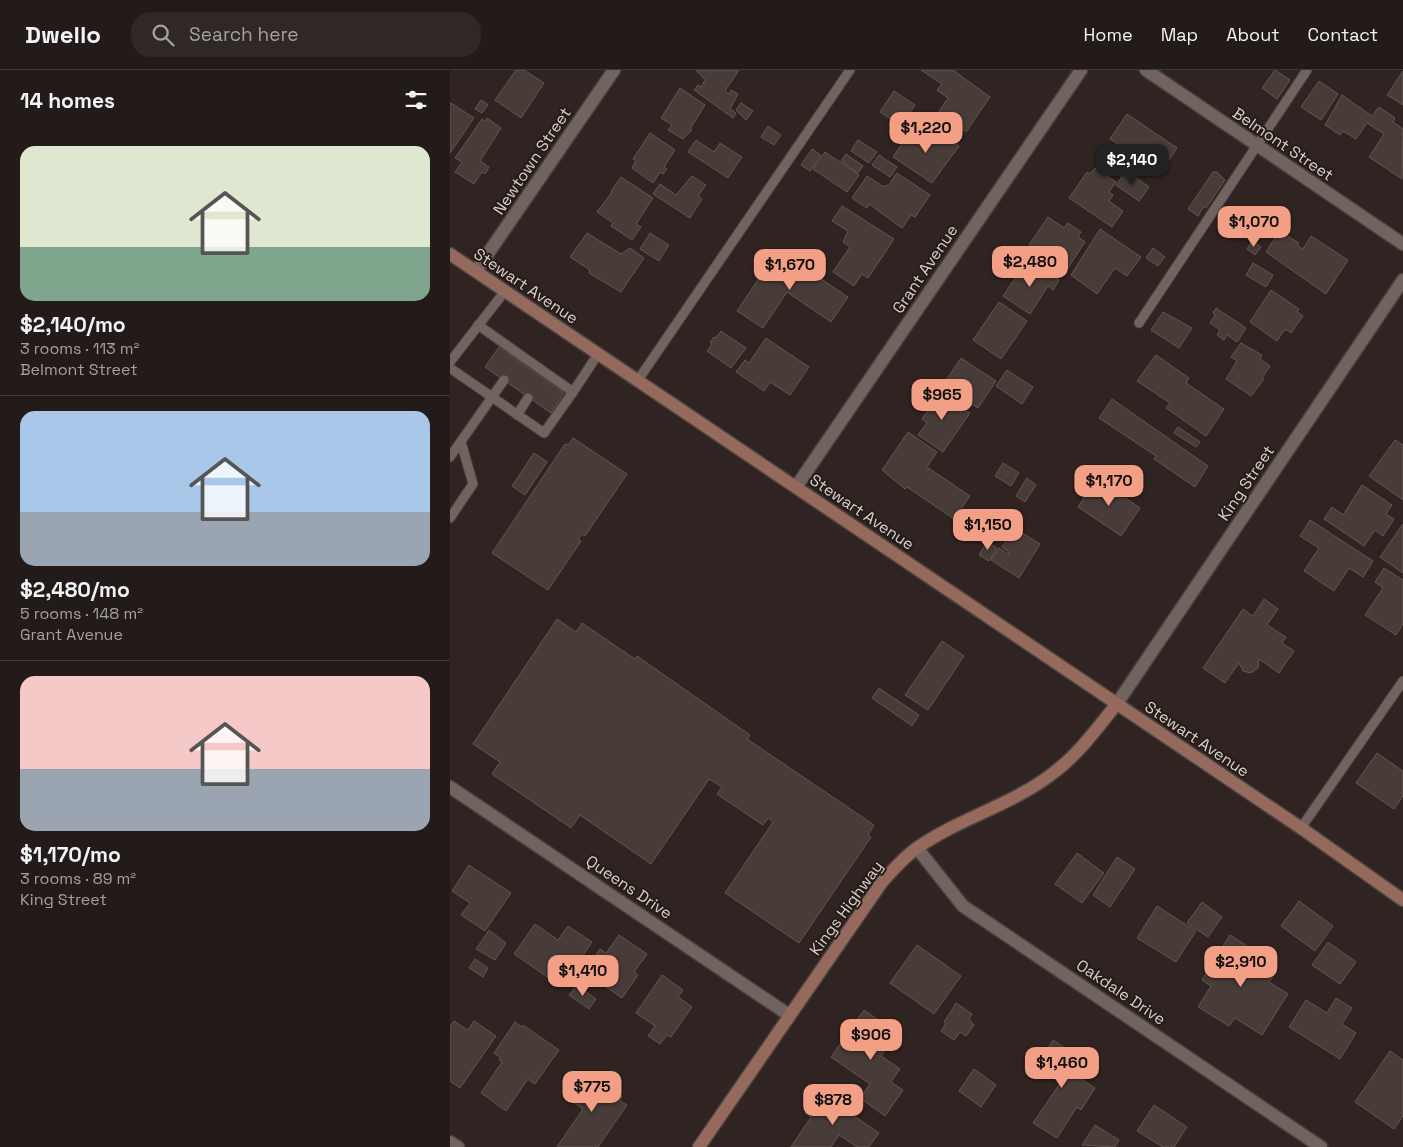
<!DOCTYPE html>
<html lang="en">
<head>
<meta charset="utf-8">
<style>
	:root { --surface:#231b19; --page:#2f2826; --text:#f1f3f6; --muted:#a3a1a2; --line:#403938; --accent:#f39f85 }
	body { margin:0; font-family:"Space Grotesk",sans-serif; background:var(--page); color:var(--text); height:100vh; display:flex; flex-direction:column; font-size:19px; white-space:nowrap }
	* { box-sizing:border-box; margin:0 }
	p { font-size:16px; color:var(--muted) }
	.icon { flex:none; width:28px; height:28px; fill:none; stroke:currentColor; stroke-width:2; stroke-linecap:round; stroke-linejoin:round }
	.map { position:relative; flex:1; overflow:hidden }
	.details { display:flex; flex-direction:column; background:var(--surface); width:450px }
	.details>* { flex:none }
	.price { position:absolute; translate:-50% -42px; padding:0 11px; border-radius:10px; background:var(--accent); color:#111; font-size:16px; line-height:32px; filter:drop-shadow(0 1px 2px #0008) }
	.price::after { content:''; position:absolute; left:50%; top:30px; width:15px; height:11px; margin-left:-8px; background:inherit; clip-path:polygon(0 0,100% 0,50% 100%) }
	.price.selected { background:#222; color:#fff }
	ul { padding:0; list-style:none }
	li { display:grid; align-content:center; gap:10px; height:265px; padding:0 20px }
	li+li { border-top:1px solid var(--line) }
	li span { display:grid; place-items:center; height:155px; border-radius:15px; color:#555 }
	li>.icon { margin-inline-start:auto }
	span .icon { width:90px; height:90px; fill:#fffc; stroke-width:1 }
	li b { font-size:21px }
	h2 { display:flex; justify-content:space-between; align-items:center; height:60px; padding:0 20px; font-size:21px }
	header { display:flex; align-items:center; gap:30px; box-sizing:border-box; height:70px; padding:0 25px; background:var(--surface); border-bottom:1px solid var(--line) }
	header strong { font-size:24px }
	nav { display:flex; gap:28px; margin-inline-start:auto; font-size:18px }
	.search { width:350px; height:45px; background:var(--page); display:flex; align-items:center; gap:12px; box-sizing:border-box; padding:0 18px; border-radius:20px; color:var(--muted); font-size:19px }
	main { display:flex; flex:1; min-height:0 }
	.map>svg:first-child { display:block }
</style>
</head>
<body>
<header>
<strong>Dwello</strong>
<div class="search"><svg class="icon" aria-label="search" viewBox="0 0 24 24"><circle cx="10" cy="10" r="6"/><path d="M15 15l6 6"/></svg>Search here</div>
<nav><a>Home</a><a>Map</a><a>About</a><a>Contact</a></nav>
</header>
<main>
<section class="details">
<h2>14 homes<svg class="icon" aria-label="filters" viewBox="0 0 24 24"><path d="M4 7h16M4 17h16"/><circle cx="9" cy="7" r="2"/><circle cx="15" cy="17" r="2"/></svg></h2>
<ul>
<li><span style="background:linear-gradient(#dfe7d0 65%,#7fa58c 0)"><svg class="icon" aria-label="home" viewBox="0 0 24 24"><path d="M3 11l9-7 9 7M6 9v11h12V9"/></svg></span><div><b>$2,140/mo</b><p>3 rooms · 113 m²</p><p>Belmont Street</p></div></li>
<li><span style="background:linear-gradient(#a9c7e8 65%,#9aa5b1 0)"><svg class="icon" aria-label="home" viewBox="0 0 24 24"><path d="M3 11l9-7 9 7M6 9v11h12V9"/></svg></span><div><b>$2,480/mo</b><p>5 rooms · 148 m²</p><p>Grant Avenue</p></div></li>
<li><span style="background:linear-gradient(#f6c9c9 60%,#9aa5b1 0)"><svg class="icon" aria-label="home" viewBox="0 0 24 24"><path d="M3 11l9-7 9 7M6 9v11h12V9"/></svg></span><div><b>$1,170/mo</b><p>3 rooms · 89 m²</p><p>King Street</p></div></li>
</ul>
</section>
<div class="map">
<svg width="953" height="1077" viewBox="0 0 953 1077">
	<rect width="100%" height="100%" fill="#2f2421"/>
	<!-- building -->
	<g fill="#483c38" stroke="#635652">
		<polygon points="66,0 74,0 94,13 71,48 45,30"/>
		<polygon points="289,0 275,21 279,24 281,20 288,24 280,39 286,43 283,48 244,20 248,15 251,17 255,10 246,0"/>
		<polygon points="471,0 503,0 540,27 516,62 488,43 498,28 487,20 492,14"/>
		<polygon points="825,0 840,10 827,29 812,18"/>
		<polygon points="953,1 953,35 937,25"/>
		<polygon points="869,11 888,24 871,50 851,37"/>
		<polygon points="230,18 255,35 240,59 242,60 233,69 218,60 222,55 211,48"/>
		<polygon points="444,21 465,35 451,56 430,42"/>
		<polygon points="892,25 922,46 929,37 945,48 943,52 953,59 952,109 919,87 934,64 917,53 906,69 893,61 890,65 875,55"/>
		<polygon points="31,30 38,35 32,43 25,39"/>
		<polygon points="1,33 24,48 0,83 0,34"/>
		<polygon points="291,33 303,41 296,50 286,40"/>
		<polygon points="677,44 727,78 710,103 660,69"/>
		<polygon points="37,48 51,58 30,91 39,97 35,104 32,102 24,114 5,102 12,92 5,88 32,49 35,51"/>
		<polygon points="318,56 331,65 324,75 311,67"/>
		<polygon points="481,57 509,76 482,113 443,87 460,62 472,70"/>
		<polygon points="200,63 225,80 214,97 217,99 213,104 210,102 203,113 182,98 186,91 183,89"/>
		<polygon points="246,70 264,82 270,73 292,87 278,108 238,82"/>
		<polygon points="408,70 427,82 419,93 401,81"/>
		<polygon points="362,79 371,85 360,101 351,95"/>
		<polygon points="375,82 409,105 397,122 363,99"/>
		<polygon points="396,84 413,96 408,103 391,91"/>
		<polygon points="429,85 447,97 440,107 422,95"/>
		<polygon points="645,98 666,112 659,122 663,125 659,131 673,141 662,157 619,128 637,102 640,104"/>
		<polygon points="676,101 699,117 689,131 666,115"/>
		<polygon points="763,102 767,102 775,110 756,138 754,136 748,146 738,139"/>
		<polygon points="447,103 480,125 465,147 461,145 452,158 419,134 417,138 402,128 417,106 434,117 436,115 438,116"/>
		<polygon points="242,106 256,115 248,126 252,129 240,148 203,124 210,114 226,125"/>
		<polygon points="171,107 203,128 186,154 191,157 182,170 161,156 163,153 147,142 162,122 161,121"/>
		<polygon points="392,136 444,169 418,208 412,204 404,216 383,202 400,177 393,172 398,161 382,151"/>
		<polygon points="598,147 614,158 618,153 631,162 628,167 635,172 616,201 579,175"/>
		<polygon points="650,159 691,187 677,206 665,198 647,224 621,205"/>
		<polygon points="137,163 171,184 180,178 194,188 171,222 139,203 140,200 120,187"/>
		<polygon points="200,163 219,175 209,191 190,179"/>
		<polygon points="827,165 833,169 836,165 849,173 847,175 853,179 861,166 898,190 876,224 816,182"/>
		<polygon points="802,171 811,177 805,185 797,179"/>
		<polygon points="703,178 715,187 708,196 696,188"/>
		<polygon points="328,180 398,227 381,252 337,222 313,258 287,241"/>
		<polygon points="803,193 823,205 816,217 796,205"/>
		<polygon points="586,195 609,210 603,220 598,216 580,244 553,226 572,198 580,204"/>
		<polygon points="821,220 849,239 847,242 853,246 841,263 835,259 827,271 800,252"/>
		<polygon points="549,232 577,251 551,289 523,270"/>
		<polygon points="766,238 796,258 787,272 777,265 774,270 767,265 770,260 760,253 765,245 763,243"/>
		<polygon points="713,242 742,258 729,278 701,260"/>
		<polygon points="271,261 296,278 281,298 257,281 262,274 260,272 264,267 266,268"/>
		<polygon points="316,268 359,297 340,325 320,312 314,321 286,302 295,290 299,293"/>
		<polygon points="791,273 812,285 810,289 820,296 812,308 814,309 801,326 776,309 787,291 781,287"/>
		<polygon points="49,277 114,323 101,343 35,297"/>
		<polygon points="706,285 739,308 736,313 774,339 756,366 716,338 720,333 687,311"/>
		<polygon points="511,288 546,311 528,338 493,315"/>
		<polygon points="557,300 583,317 572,334 546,316"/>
		<polygon points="487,321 520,343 493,382 468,365 477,353 472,349 480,337 477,335"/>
		<polygon points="662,329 758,396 745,417 704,389 706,386 649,348"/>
		<polygon points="728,357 750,372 746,377 724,363"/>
		<polygon points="458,362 487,382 477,397 520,426 504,449 457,417 455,419 432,400"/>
		<polygon points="123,368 177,404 135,466 132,464 128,469 131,471 98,520 42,483 115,374 118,375"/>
		<polygon points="945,370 953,375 953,430 919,406"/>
		<polygon points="84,383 97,392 75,425 62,416"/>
		<polygon points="553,393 569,403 561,416 545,406"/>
		<polygon points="577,408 586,415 575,432 566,426"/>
		<polygon points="647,408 690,438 671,466 628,437"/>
		<polygon points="912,415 942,435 936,444 944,449 933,466 925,460 914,476 874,449 882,437 893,445"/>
		<polygon points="860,450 923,491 913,507 899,498 884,521 854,501 869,478 850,466"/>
		<polygon points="953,454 953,503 930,487"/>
		<polygon points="564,458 590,474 569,508 541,490 549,478 558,484 559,482 552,477"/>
		<polygon points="537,472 547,478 539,491 529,485"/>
		<polygon points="934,498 953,510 953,554 946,565 915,545 933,518 925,512"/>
		<polygon points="814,529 828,539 817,555 836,567 832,573 844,581 829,603 809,589 808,598 801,603 793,601 789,593 775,613 753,598 793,539 803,546"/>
		<polygon points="107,549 126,562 132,553 185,589 187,586 300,665 297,669 424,755 418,765 421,767 349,873 275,823 323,752 318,748 313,755 267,724 272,717 259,709 201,794 130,745 121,758 42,704 50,692 23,674"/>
		<polygon points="492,571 514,586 478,640 455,625"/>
		<polygon points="429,618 469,645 462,656 422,628"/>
		<polygon points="927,683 953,701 953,726 944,739 906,713"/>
		<polygon points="627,783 654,803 632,833 605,814"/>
		<polygon points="667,787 685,799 660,837 643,825"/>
		<polygon points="19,795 61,823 35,861 11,845 20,833 2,821"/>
		<polygon points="849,831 883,856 865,881 831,856"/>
		<polygon points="752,832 772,847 758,867 737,853"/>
		<polygon points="707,836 746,861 726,892 687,868"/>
		<polygon points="85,854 108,870 118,856 142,872 112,917 64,884"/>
		<polygon points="39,860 56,873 45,890 26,879"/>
		<polygon points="169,865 197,884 184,902 188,905 172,928 134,902 150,879 156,883"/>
		<polygon points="780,865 811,885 806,894 824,905 819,912 838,924 812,965 785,948 779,956 748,937 761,916 752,910"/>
		<polygon points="878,872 906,892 890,914 862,895"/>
		<polygon points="467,875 511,906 484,944 440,913"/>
		<polygon points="25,889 38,898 33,907 19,898"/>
		<polygon points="212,905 233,920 228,927 242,937 221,967 217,965 210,974 198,966 205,956 186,943"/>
		<polygon points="127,915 146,929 139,939 119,925"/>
		<polygon points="886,928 902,938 892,954 906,963 890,989 839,957 856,930 877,943"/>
		<polygon points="506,933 522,944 519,949 524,955 516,966 510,962 504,970 491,961 496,953 494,952"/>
		<polygon points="414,940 447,963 431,986 450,999 441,1012 453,1020 435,1046 410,1028 420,1014 381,987"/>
		<polygon points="4,951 18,960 24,951 46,966 10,1018 0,1011 0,957"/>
		<polygon points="65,952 72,957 73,955 109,980 85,1014 78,1009 56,1041 31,1023 52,992 49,990 51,988 44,983"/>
		<polygon points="603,970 633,990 624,1004 645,1018 631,1040 627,1037 607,1068 583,1053 611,1012 586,996"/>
		<polygon points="940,981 953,990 953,1046 944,1059 905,1032"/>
		<polygon points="524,999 546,1015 531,1037 509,1021"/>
		<polygon points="128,1002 146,1015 149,1011 172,1026 170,1031 177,1035 148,1077 107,1077 133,1039 113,1025"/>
		<polygon points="369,1022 429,1063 419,1077 407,1077 389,1065 381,1077 341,1077 361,1047 355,1043"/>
		<polygon points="704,1035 737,1057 724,1077 713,1077 687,1061"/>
		<polygon points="645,1055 669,1070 665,1077 632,1075"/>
	</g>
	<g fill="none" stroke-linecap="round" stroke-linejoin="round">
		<defs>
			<g id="lane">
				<polyline points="689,253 857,0"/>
				<polyline points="0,292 55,221"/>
				<polyline points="0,298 94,363 123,322 28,255"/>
				<polyline points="188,310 400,0"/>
				<polyline points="123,322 148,284"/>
				<polyline points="67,345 78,328"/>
				<polyline points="0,387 54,310"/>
				<polyline points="0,448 23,414 11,372"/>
				<polyline points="851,758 953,611"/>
			</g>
			<g id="street">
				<polyline points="696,0 953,174"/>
				<polyline points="26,201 164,0"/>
				<polyline points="346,417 631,0"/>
				<polyline points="666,635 953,210"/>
				<polyline points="0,717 339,945"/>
				<polyline points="467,778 513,836 871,1077"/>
				<polyline points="0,1072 8,1077"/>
			</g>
			<g id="secondary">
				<polyline points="0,184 851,758 953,830"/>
				<path d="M249,1077L432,812C443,800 454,787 467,778C511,747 566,734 607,700C630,682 648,657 666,635"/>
			</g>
		</defs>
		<!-- lane casing -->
		<use href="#lane" stroke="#49403d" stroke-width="11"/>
		<!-- street casing -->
		<use href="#street" stroke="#49403d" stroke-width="15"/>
		<!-- secondary casing -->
		<use href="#secondary" stroke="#49403d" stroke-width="15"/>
		<!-- lane -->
		<use href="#lane" stroke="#716460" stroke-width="9"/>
		<!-- street -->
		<use href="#street" stroke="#716460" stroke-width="12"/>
		<!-- secondary -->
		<use href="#secondary" stroke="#956a5d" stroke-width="12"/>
	</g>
	<g text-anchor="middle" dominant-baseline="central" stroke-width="4" stroke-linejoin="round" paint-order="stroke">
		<!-- street labels -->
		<g font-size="16" fill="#d8d0ce" stroke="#251b17">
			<text transform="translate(833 74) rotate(34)">Belmont Street</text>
			<text transform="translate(82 91) rotate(-56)">Newtown Street</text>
			<text transform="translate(475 199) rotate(-56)">Grant Avenue</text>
			<text transform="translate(76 216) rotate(34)">Stewart Avenue</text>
			<text transform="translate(796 413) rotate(-56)">King Street</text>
			<text transform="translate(412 442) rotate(34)">Stewart Avenue</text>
			<text transform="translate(747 669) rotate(34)">Stewart Avenue</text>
			<text transform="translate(179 817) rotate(34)">Queens Drive</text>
			<text transform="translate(396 838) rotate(-54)">Kings Highway</text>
			<text transform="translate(671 922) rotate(34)">Oakdale Drive</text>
		</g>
	</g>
</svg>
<b class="price" style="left:476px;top:84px">$1,220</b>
<b class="price selected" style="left:682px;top:116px">$2,140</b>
<b class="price" style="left:804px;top:178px">$1,070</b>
<b class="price" style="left:580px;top:218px">$2,480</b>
<b class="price" style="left:340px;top:221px">$1,670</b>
<b class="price" style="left:492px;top:351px">$965</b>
<b class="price" style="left:659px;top:437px">$1,170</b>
<b class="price" style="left:538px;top:481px">$1,150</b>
<b class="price" style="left:791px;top:918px">$2,910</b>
<b class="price" style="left:133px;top:927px">$1,410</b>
<b class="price" style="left:421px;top:991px">$906</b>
<b class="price" style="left:612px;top:1019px">$1,460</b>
<b class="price" style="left:142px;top:1043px">$775</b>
<b class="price" style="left:383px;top:1056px">$878</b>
</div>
</main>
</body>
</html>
